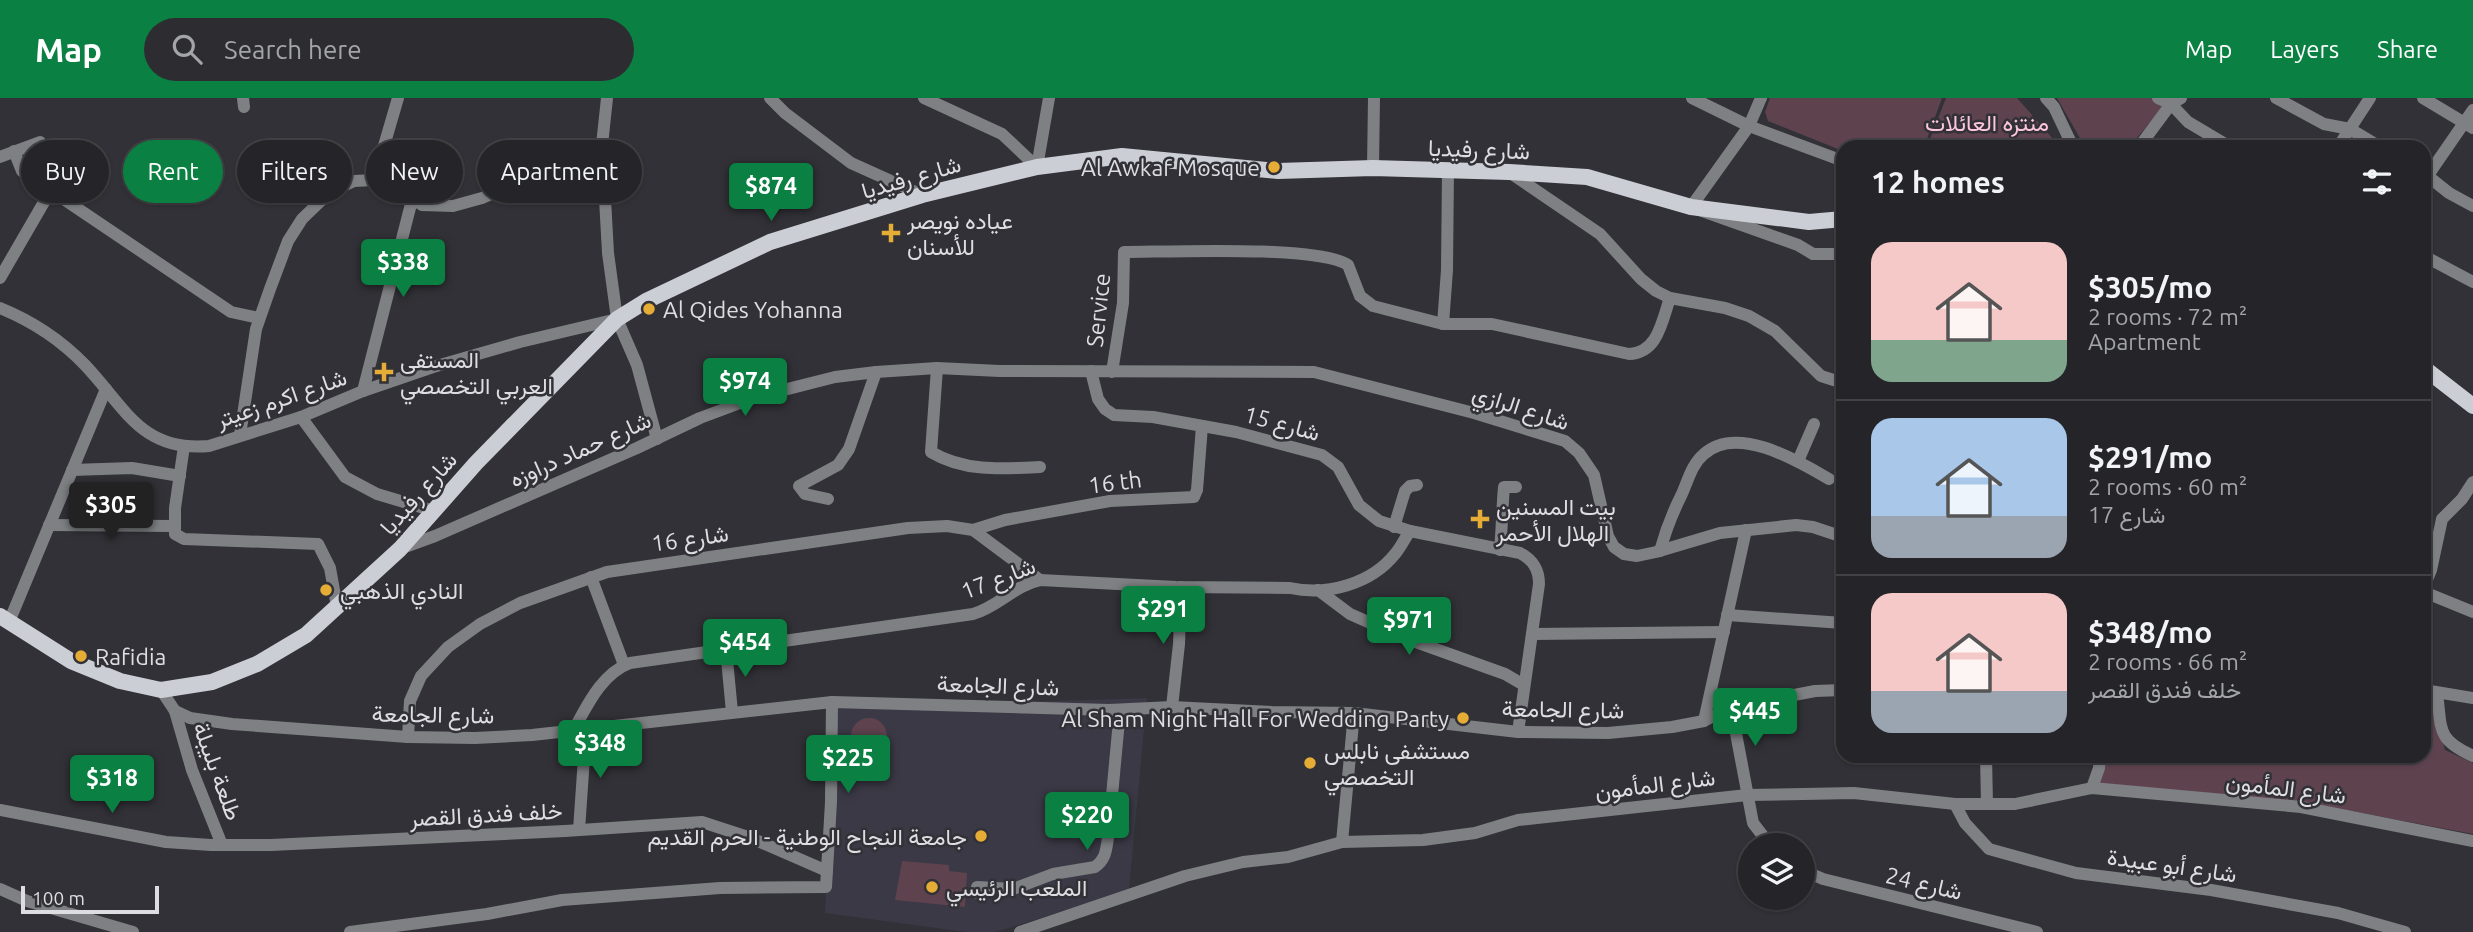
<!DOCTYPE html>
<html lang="en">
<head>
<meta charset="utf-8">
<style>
	:root { --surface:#252529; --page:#2d2d31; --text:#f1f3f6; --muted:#a3a5a8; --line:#424246; --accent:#0b8043 }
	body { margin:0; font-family:Ubuntu,Vazirmatn,sans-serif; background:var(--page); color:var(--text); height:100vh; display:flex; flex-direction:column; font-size:26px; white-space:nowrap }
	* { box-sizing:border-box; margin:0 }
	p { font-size:23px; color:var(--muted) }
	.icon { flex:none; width:38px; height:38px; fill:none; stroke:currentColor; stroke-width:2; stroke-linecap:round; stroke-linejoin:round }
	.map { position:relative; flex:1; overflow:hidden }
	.sheet { position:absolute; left:1836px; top:42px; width:595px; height:623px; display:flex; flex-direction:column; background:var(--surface); border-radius:21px; box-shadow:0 2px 5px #0004,0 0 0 2px var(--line) }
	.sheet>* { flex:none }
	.top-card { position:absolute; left:21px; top:42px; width:665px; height:63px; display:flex; gap:14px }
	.fabs { position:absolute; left:1738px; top:735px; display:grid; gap:14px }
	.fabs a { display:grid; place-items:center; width:77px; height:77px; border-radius:50%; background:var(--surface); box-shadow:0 2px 5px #0004,0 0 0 2px var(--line); font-size:35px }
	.scale { position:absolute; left:21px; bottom:18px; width:138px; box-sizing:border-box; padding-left:7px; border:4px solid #dedde1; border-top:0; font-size:19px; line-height:24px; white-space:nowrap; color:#dedde1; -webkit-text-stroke:5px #313137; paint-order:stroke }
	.price { position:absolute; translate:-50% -60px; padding:0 16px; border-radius:7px; background:var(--accent); color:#fff; font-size:23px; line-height:46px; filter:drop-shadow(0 2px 4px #0008) }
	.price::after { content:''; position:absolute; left:50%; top:42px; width:21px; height:16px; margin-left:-10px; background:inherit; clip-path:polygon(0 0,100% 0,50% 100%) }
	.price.selected { background:#222; color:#fff }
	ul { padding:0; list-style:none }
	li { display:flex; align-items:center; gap:21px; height:175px; padding:0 35px }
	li+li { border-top:2px solid var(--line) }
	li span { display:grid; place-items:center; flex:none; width:196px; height:140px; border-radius:21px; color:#555 }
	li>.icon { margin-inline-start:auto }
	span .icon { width:84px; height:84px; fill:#fffc; stroke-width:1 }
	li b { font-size:30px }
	h2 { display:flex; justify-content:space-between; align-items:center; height:84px; padding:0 35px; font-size:30px }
	.chip { padding:0 24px; border-radius:32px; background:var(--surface); box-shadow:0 2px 5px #0004,0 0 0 2px var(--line); font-size:24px; line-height:63px }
	.chip.selected { background:var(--accent); color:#fff }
	header { display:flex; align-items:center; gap:42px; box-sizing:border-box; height:98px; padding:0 35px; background:var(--accent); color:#fff }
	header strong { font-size:33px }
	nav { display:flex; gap:38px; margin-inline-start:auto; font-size:24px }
	.search { width:490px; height:63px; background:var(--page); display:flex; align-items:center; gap:18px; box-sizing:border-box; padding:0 24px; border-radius:38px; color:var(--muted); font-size:26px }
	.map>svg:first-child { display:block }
</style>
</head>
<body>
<header>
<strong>Map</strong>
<div class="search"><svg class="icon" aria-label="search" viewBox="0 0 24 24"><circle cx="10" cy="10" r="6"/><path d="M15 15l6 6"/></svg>Search here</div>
<nav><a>Map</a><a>Layers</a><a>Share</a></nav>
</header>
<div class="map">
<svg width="2473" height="834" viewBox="0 0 2473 834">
	<rect width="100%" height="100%" fill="#313137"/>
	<!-- built -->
	<polygon fill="#3a3945" points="1147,600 1129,792 996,834 966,834 825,815 833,610"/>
	<!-- green -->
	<g fill="#5e434f">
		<polygon points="1770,0 1942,0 1924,49 1843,49 1843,53 1768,23 1765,14"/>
		<polygon points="1946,0 2017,0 2060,49 1927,49"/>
		<polygon points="2057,0 2171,0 2129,49 2085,49"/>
		<polygon points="2424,597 2432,600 2445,652 2473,665 2473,736 2303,704 2096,686 2103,658 2424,658"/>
		<circle cx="869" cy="638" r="18"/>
		<polygon points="902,763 949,767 949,773 967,775 965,809 895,802"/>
	</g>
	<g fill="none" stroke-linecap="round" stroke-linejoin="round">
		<!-- minor -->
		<g stroke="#7e8083" stroke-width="12">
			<polyline points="243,0 244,9"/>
			<polyline points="607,0 602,47 608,155 617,221 637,267 657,341"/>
			<polyline points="770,0 785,15 851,65 922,97"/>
			<polyline points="924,0 1002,36 1037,69"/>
			<polyline points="1692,0 1749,28 1843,63"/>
			<polyline points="1761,0 1749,28 1691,109 1798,147 1813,156 1843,156"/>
			<polyline points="2046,0 2054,9 2073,49"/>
			<polyline points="2158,0 2171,6 2188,24 2230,49"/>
			<polyline points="2276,0 2324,26 2350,31 2380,49"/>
			<polyline points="2423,0 2473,30"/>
			<polyline points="2139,49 2171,6 2181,0"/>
			<polyline points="2338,49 2370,0"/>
			<polyline points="14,53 22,73 231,214 259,220"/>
			<polyline points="0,59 40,44"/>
			<polyline points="1037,69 1049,0"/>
			<polyline points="1373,70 1374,0"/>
			<polyline points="1509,74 1600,136 1641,181 1656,193 1670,200 1725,210 1749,218 1775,233 1821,278 1843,285"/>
			<polyline points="2424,75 2449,95 2473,108"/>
			<polyline points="374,82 398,0"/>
			<polyline points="2424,83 2473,12"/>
			<polyline points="2424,158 2473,184"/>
			<polyline points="0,180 51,92"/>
			<path d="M0,210C32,223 61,242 85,267C125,309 141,354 209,348L301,319L363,293L433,269L520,244L617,221"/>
			<polyline points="1443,226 1447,172 1448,72"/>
			<path d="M937,270L931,354C964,374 1003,371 1040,369"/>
			<path d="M1091,273L1098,301L1105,311L1114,317L1153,319L1236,334L1322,357L1338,369L1359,407L1379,423L1410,433L1520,455C1533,462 1539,471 1539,486L1518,634"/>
			<path d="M1112,274L1123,205L1124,154C1167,154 1317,147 1348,167L1360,198L1373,208L1443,226H1492L1629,256C1658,255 1662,223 1670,200"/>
			<polyline points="363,293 412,102"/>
			<polyline points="301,319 345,379 377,396 434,413"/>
			<polyline points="240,337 256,231 270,191 288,143 302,121 330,94 354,83 374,82 392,88 422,107 453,108 482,100 602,47"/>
			<polyline points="184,348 175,410 175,436 184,441 318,446 330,470 337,509"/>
			<polyline points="1798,363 1814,326"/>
			<polyline points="72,372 132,370 180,378"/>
			<polyline points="828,401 805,396 799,388 838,367 849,351 876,274"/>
			<polyline points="49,427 173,428"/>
			<polyline points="1394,429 1405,393 1410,388 1417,387"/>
			<polyline points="973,432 1005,422 1110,403 1194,399 1197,392 1202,328"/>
			<polyline points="402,450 435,438 637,350 700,320 756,299 835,279 876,274 937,270 1000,273 1314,274 1474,315 1565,343 1579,355 1594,377 1608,438 1614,449 1624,456 1637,458 1656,454 1720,435 1796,427 1813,429 1843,439"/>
			<path d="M1500,452C1502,431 1502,411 1504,389H1516"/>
			<path d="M1660,453C1666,431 1671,418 1681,398C1688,383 1691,367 1704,356C1737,326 1798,363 1829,381"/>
			<polyline points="591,479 624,567"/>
			<polyline points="2424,489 2431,472 2442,421 2462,401 2473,384"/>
			<polyline points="1318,492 1350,516 1402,539 1505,576 1524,587"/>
			<polyline points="2424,494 2473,514"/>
			<polyline points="1727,517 1843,525"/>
			<polyline points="9,524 106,291"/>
			<polyline points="1532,536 1724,534"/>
			<polyline points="726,551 732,614"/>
			<polyline points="161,592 175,613 190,620 232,626 408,639 475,640 532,637 832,604 1109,612 1172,609 1272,614 1354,615 1518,634 1608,635 1672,629 1704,623 1731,609 1815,593 1843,592"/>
			<polyline points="2424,592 2473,600"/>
			<path d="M2437,595C2442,632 2436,641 2473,658"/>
			<polyline points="1172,609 1179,546 1181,489"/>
			<polyline points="1731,609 1753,725 1770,747"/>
			<polyline points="175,613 192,672 222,747"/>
			<polyline points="1704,623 1746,432"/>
			<path d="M573,633C587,608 601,576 630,565L973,516C998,509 1015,487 1040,482L1176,489L1290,490C1327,498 1371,486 1395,456C1401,449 1405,440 1410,433"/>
			<polyline points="408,639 410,603 421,578 448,549 480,526 520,505 607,474 908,430 947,428 973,432 1040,482"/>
			<polyline points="1986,658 1987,706"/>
			<polyline points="2092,690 2099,670 2100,658"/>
			<polyline points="1955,706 1965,725 1989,751 2076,775 2211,792 2338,815 2405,834"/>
			<polyline points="0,712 166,744 211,747 271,747 565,733 702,724 751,740 827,773"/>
			<polyline points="579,732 586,631"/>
			<polyline points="1342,744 1354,615"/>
			<polyline points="1802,772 1823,781 2037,834"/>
			<polyline points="0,791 27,803 133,834"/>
			<path d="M977,795V789L1013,791L1053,776L1095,769C1106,761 1106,752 1108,740L1120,612"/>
			<polyline points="350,834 487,816 562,802 720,790 826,789 831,704 832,604"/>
			<polyline points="1020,834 1185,778 1243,764 1288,759 1342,744 1423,742 1475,735 1518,722 1747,697 1854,695 1955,706 2015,706 2092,690 2301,709 2473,743"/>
		</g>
		<!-- major -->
		<g stroke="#cbced4" stroke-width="16">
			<polyline points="2424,270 2473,308"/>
			<polyline points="0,518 71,563 120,583 161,592 212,584 257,566 306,537 400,451 476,365 617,221 646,203 770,144 922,97 1037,69 1122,58 1278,73 1373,70 1509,74 1587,79 1691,109 1809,124 1843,121"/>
		</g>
	</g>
	<!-- markers -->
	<g fill="#e5ad36" stroke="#313137" stroke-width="2.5">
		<circle cx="1274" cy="69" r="7"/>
		<path d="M887.5 124.5h7v7h7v7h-7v7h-7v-7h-7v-7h7z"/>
		<circle cx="649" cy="211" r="7"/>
		<path d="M380.5 263.5h7v7h7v7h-7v7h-7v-7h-7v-7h7z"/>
		<path d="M1476.5 410.5h7v7h7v7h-7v7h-7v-7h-7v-7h7z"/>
		<circle cx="326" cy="492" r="7"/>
		<circle cx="81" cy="558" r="7"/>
		<circle cx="1463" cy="620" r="7"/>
		<circle cx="1310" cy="665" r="7"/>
		<circle cx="981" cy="738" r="7"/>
		<circle cx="932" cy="789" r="7"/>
	</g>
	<g text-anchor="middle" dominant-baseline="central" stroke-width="5" stroke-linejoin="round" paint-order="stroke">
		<!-- park labels -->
		<g font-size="23" fill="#fcc5dc" stroke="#313137">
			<text x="1987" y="24">منتزه العائلات</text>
		</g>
		<!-- street labels -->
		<g font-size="23" fill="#dedde1" stroke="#313137">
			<text transform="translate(1479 51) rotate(2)">شارع رفيديا</text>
			<text transform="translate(911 79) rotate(-16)">شارع رفيديا</text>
			<text transform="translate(1098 212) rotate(-84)">Service</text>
			<text transform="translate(281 300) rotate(-19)">شارع اكرم زعيتر</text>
			<text transform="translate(1521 309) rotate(18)">شارع الرازي</text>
			<text transform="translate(1282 325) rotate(15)">شارع 15</text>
			<text transform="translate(580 351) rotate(-24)">شارع حماد دراوزه</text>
			<text transform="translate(1115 384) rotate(-7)">16 th</text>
			<text transform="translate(418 395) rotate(-48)">شارع رفيديا</text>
			<text transform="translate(690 440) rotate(-8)">شارع 16</text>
			<text transform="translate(998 480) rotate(-21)">شارع 17</text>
			<text transform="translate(998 587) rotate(2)">شارع الجامعة</text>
			<text transform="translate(1563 611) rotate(1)">شارع الجامعة</text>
			<text transform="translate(433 616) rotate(1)">شارع الجامعة</text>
			<text transform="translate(218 673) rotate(70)">طلعة بليبلة</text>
			<text transform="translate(1655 686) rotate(-7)">شارع المأمون</text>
			<text transform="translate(2286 690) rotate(7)">شارع المأمون</text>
			<text transform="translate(486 716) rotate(-3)">خلف فندق القصر</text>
			<text transform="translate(2172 767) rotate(8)">شارع أبو عبيدة</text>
			<text transform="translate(1924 785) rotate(13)">شارع 24</text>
		</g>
		<!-- poi labels -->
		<g font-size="23" fill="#dedde1" stroke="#313137" text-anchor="start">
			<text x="1260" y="69" text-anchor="end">Al Awkaf Mosque</text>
			<text x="907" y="122">عياده نويصر<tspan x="907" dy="26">للأسنان</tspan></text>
			<text x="663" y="211">Al Qides Yohanna</text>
			<text x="400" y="261">المستفى<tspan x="400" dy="26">العربي التخصصي</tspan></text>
			<text x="1496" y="408">بيت المسنين<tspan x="1496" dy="26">الهلال الأحمر</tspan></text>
			<text x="340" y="492">النادي الذهبي</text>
			<text x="95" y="558">Rafidia</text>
			<text x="1449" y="620" text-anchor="end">Al Sham Night Hall For Wedding Party</text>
			<text x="1324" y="652">مستشفى نابلس<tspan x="1324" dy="26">التخصصي</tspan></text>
			<text x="967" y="738" text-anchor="end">جامعة النجاح الوطنية - الحرم القديم</text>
			<text x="946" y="789">الملعب الرئيسي</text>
		</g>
	</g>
</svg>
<div class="fabs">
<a><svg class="icon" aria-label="layers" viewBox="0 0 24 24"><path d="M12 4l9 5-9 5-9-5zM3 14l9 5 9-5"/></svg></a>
</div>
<div class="scale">100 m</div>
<b class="price" style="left:771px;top:125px">$874</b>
<b class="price" style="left:403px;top:201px">$338</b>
<b class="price" style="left:745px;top:320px">$974</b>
<b class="price selected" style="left:111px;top:444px">$305</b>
<b class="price" style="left:1163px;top:548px">$291</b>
<b class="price" style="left:1409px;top:559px">$971</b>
<b class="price" style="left:745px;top:581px">$454</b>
<b class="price" style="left:1755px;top:650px">$445</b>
<b class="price" style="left:600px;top:682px">$348</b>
<b class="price" style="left:848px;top:697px">$225</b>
<b class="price" style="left:112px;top:717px">$318</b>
<b class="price" style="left:1087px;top:754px">$220</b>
<div class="top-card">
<a class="chip">Buy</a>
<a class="chip selected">Rent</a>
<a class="chip">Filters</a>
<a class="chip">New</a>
<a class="chip">Apartment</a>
</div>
<section class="sheet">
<h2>12 homes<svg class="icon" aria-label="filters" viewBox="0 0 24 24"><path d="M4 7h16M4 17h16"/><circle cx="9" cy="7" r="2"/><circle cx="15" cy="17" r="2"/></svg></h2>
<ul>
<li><span style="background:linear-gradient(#f6c9c9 70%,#7fa58c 0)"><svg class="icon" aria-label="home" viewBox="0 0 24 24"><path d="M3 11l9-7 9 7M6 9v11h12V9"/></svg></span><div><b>$305/mo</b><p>2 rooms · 72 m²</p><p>Apartment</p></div></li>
<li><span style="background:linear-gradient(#a9c7e8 70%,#9aa5b1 0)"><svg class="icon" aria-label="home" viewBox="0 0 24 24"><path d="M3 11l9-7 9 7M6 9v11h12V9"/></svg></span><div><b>$291/mo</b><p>2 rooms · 60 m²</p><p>شارع 17</p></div></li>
<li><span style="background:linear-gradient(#f6c9c9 70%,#9aa5b1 0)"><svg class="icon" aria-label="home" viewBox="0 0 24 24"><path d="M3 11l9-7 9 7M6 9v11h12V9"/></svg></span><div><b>$348/mo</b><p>2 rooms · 66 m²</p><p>خلف فندق القصر</p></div></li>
</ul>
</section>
</div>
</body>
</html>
